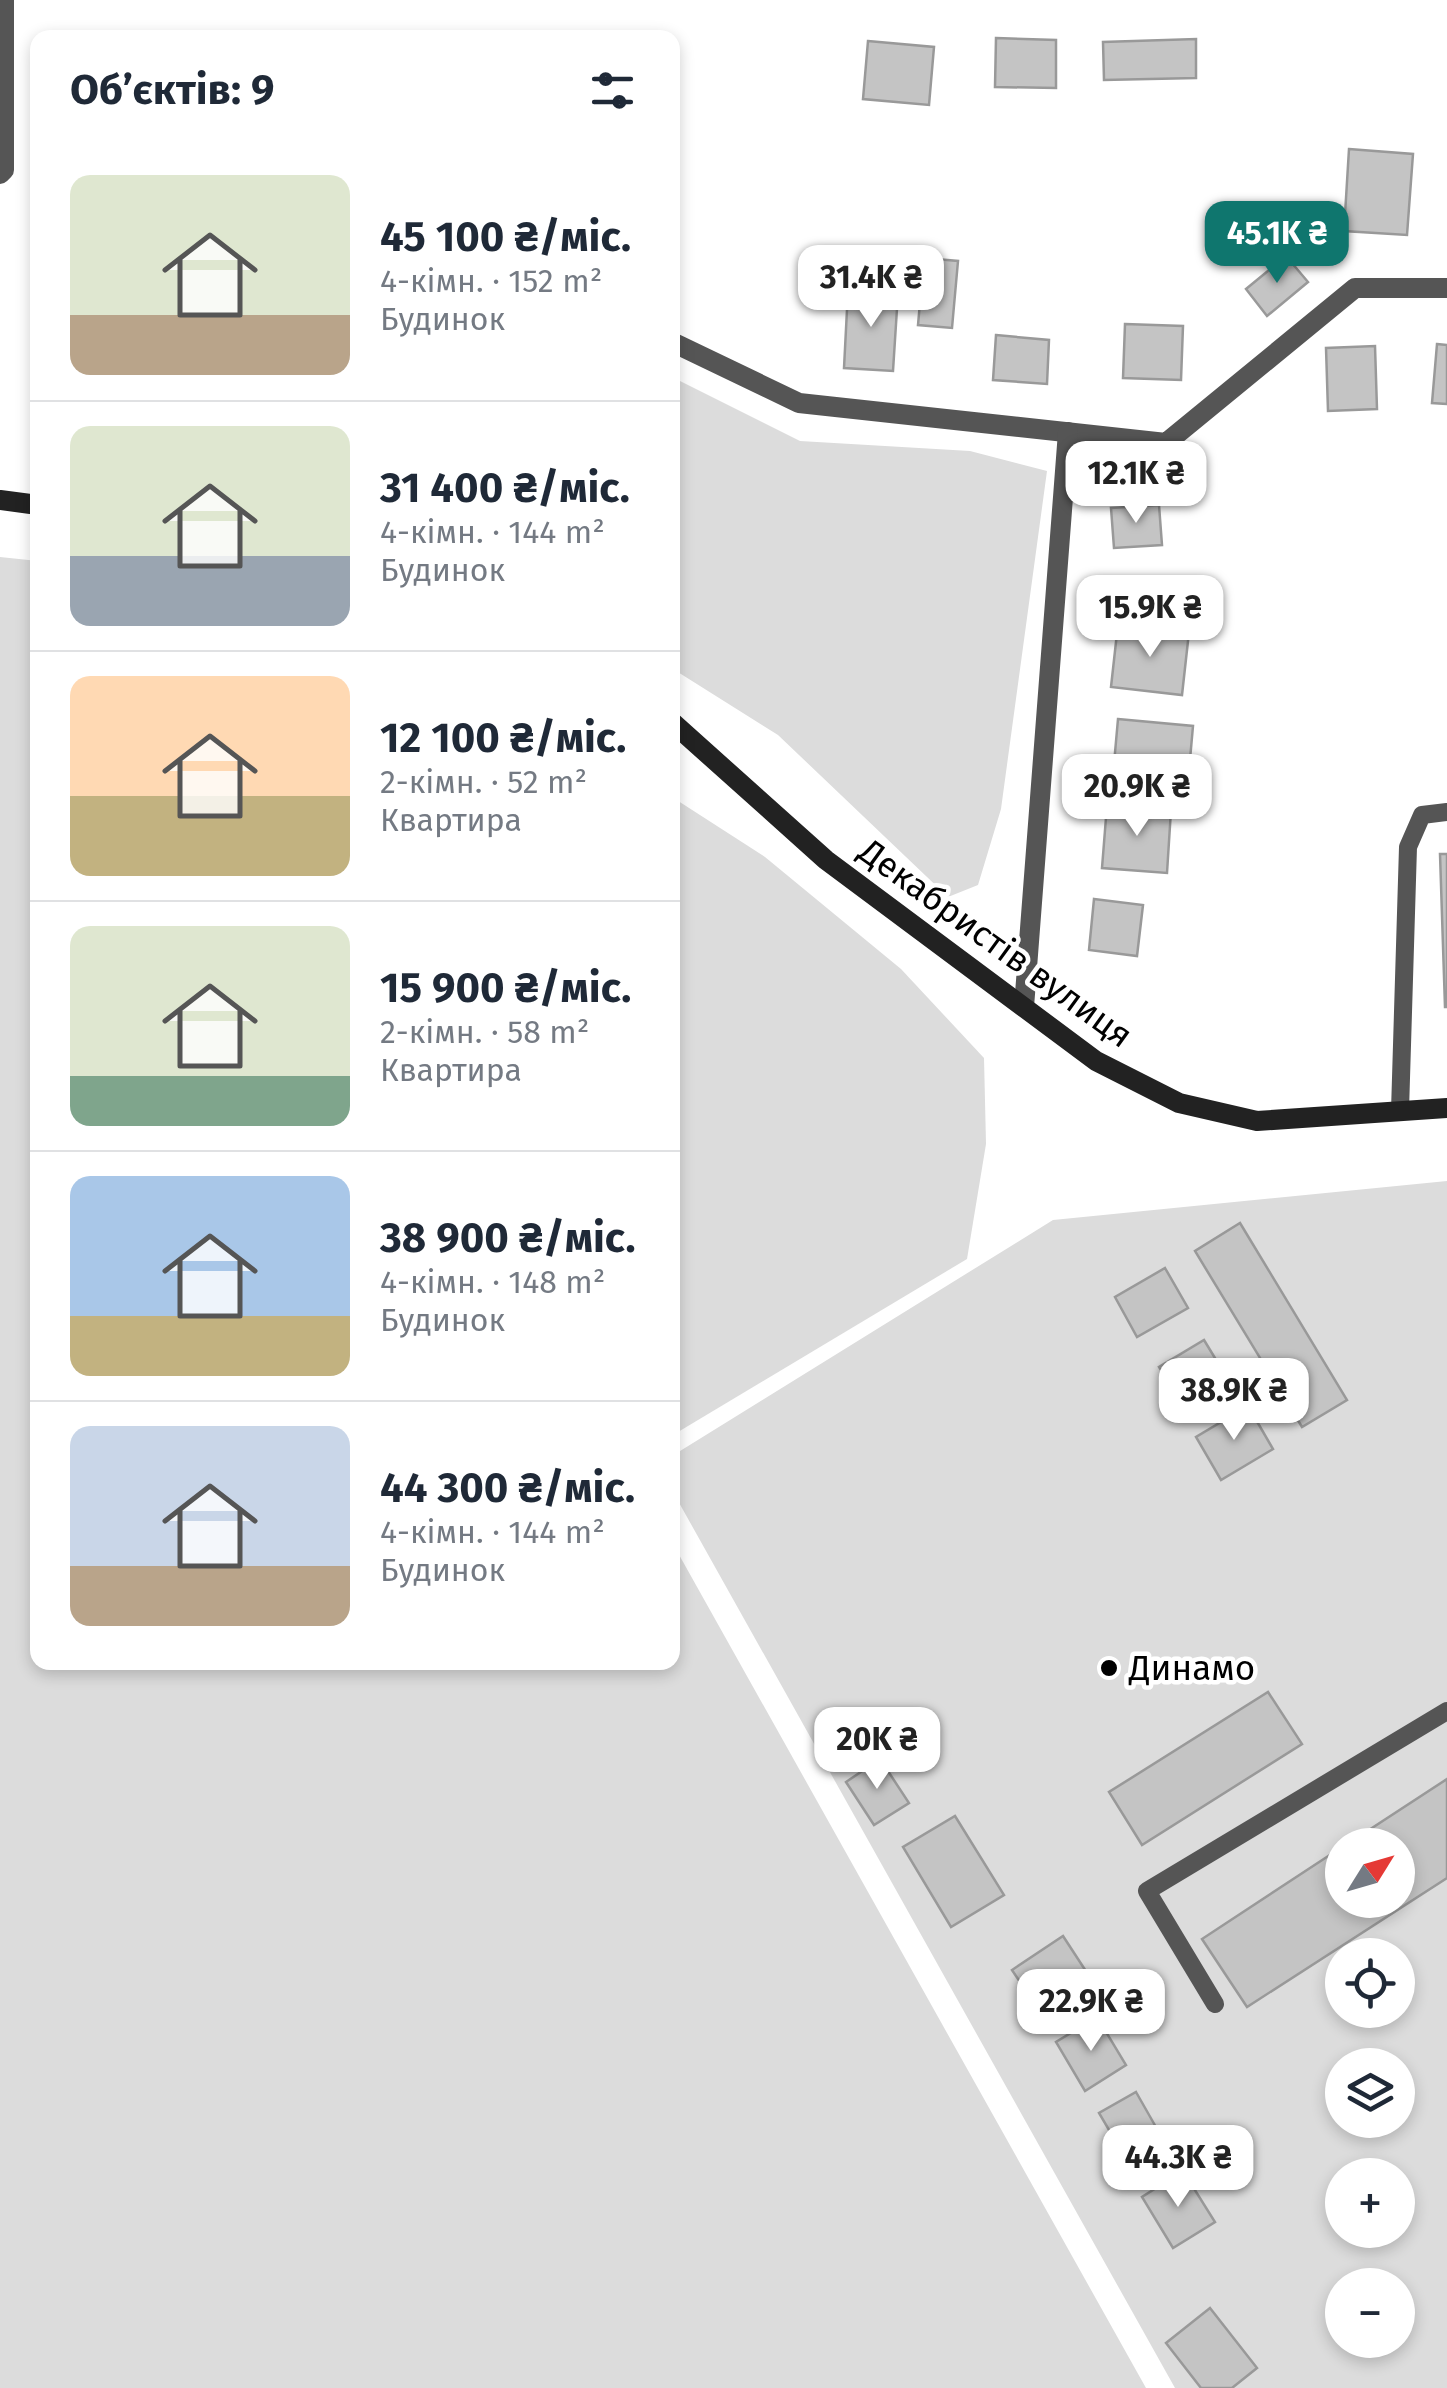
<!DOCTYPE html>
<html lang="uk">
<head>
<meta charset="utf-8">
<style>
	:root { --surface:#fff; --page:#f2f2f3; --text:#1f2937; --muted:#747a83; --line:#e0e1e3; --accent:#0f766e }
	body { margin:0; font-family:"Fira Sans",sans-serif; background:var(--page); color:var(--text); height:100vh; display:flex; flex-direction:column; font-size:38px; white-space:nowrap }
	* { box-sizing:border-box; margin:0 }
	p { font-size:32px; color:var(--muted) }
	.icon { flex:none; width:55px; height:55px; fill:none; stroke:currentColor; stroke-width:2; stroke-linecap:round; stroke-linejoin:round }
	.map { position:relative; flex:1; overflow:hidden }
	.panel { position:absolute; left:30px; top:30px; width:650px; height:1640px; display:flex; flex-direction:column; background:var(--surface); border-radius:20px; box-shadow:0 5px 15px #0003 }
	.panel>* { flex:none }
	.needle { width:65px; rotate:53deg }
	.buttons { position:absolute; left:1325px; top:1828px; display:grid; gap:20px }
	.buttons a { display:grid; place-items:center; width:90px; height:90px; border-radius:50%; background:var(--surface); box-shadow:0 5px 15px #0003; font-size:50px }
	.price { position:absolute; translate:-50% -85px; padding:0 22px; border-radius:20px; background:#fff; color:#222; font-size:32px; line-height:65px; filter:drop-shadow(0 2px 5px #0008) }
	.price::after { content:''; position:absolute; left:50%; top:60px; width:30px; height:22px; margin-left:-15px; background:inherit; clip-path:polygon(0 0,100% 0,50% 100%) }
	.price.active { background:var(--accent); color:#fff }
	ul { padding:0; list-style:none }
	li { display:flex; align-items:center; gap:30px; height:250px; padding:0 40px }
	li+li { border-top:2px solid var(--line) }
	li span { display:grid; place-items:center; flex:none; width:280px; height:200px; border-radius:20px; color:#555 }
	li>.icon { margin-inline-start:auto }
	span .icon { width:120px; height:120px; fill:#fffc; stroke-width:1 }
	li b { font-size:42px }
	h2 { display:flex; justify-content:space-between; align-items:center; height:120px; padding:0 40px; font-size:42px }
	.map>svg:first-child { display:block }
</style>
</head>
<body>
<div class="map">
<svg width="1447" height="2388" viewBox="0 0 1447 2388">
	<rect width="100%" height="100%" fill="#fff"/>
	<!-- green -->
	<g fill="#dcdcdc" fill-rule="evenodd">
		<polygon points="672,377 800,441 970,451 1047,471 1001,809 978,885 948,897 778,735 673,669"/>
		<polygon points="0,557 38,561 38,1662 672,1662 673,1544 1146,2388 0,2388"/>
		<polygon points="672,797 765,857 901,969 984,1058 986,1144 967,1259 673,1435"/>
		<path d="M1447,1181V2388H1175L673,1492L672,1456L1053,1220ZM1342,1845H1398V1900H1342ZM1342,1955H1398V2010H1342ZM1342,2065H1398V2120H1342ZM1342,2175H1398V2230H1342ZM1342,2285H1398V2340H1342Z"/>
	</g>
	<!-- building -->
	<g fill="#c4c4c4" stroke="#999" stroke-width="2.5">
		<polygon points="996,38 1056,40 1056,88 995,87"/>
		<polygon points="1196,39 1196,78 1104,80 1103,42"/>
		<polygon points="868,41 934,47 929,105 863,99"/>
		<polygon points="1349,149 1413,154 1407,235 1344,231"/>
		<polygon points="1286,256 1308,282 1267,316 1246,289"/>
		<polygon points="924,258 958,261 952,328 918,325"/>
		<polygon points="848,290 898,293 893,371 844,368"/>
		<polygon points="1125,324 1183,326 1181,380 1123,378"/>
		<polygon points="996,335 1049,340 1047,384 993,380"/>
		<polygon points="1437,344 1447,345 1447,404 1432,403"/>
		<polygon points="1375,346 1377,409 1328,411 1326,348"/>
		<polygon points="1159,505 1162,545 1114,548 1111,508"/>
		<polygon points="1118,624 1189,632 1182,695 1111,687"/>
		<polygon points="1118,719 1193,726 1188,782 1113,775"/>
		<polygon points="1107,805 1171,810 1167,873 1102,868"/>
		<polygon points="1440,854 1447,854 1447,1007 1445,1007"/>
		<polygon points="1094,899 1143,905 1137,956 1089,950"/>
		<polygon points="1240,1223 1347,1400 1302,1427 1195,1251"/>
		<polygon points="1165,1268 1188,1308 1137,1337 1115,1297"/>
		<polygon points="1204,1340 1229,1381 1184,1407 1159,1367"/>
		<polygon points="1248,1406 1273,1449 1221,1480 1196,1437"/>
		<polygon points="1268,1692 1302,1744 1142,1845 1109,1792"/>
		<polygon points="880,1759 909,1803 874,1825 846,1782"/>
		<polygon points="1447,1779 1447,1878 1247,2007 1202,1939 1342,1847 1342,1900 1398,1900 1398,1845 1346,1845"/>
		<polygon points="955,1816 1004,1895 951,1927 903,1847"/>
		<polygon points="1063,1936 1093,1982 1043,2016 1012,1970"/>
		<polygon points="1097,2017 1126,2065 1085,2091 1056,2042"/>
		<polygon points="1136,2092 1165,2143 1129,2164 1099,2113"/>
		<polygon points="1183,2171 1215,2222 1173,2248 1142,2197"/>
		<polygon points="1210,2308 1257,2368 1232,2388 1201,2388 1166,2343"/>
	</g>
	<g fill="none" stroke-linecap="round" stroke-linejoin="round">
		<!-- lane -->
		<g stroke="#555" stroke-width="18">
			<polyline points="1400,1111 1408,847 1422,815 1447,812"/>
			<polyline points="1215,2004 1147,1891 1447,1711"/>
		</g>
		<!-- street -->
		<g stroke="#555" stroke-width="20">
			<polyline points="0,174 4,170 4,0"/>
			<polyline points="672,342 799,403 1166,443 1355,288 1447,288"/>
			<polyline points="1024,1007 1068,432"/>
		</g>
		<!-- secondary -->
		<g stroke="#222" stroke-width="20">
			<polyline points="0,500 38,505"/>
			<polyline points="672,722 826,860 1096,1061 1179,1103 1257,1121 1447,1108"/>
		</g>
	</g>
	<!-- markers -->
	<circle fill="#000" stroke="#fff" stroke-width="4" cx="1109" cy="1668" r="10"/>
	<g text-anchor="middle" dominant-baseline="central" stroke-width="9" stroke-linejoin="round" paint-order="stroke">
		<!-- street labels -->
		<g font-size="35" fill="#000" stroke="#fff">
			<text transform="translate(996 943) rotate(36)">Декабристів вулиця</text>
		</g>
		<!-- poi labels -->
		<g font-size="35" fill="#000" stroke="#fff" text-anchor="start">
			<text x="1129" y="1668">Динамо</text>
		</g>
	</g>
</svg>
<div class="buttons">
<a><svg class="needle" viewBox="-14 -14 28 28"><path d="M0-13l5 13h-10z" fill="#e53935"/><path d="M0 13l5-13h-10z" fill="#747a83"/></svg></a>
<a><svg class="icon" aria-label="locate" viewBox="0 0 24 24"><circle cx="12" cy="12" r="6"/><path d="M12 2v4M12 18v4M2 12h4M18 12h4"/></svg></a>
<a><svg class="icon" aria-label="layers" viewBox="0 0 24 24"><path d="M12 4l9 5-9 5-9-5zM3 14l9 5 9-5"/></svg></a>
<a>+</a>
<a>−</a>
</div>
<b class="price active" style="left:1277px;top:286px">45.1K ₴</b>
<b class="price" style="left:871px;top:330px">31.4K ₴</b>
<b class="price" style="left:1136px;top:526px">12.1K ₴</b>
<b class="price" style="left:1150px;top:660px">15.9K ₴</b>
<b class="price" style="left:1137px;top:839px">20.9K ₴</b>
<b class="price" style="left:1234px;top:1443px">38.9K ₴</b>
<b class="price" style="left:877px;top:1792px">20K ₴</b>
<b class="price" style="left:1091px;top:2054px">22.9K ₴</b>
<b class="price" style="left:1178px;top:2210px">44.3K ₴</b>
<section class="panel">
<h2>Об’єктів: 9<svg class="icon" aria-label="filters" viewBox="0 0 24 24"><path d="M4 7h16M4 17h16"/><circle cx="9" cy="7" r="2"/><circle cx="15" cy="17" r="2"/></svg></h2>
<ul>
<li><span style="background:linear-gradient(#dfe7d0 70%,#b9a48a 0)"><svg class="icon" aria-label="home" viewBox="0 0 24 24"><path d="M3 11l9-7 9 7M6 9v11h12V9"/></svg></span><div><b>45 100 ₴/міс.</b><p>4-кімн. · 152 m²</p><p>Будинок</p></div></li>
<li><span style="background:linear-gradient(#dfe7d0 65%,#9aa5b1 0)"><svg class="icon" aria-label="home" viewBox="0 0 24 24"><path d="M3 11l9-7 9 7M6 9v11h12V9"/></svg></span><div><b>31 400 ₴/міс.</b><p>4-кімн. · 144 m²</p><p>Будинок</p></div></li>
<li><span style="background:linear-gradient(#ffd9b3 60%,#c2b280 0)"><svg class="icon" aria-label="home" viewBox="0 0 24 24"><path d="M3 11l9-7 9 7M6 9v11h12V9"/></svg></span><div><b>12 100 ₴/міс.</b><p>2-кімн. · 52 m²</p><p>Квартира</p></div></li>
<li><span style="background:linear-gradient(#dfe7d0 75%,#7fa58c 0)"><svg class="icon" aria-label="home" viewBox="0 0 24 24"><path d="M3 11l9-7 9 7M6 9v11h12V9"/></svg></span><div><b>15 900 ₴/міс.</b><p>2-кімн. · 58 m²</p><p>Квартира</p></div></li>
<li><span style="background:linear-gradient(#a9c7e8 70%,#c2b280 0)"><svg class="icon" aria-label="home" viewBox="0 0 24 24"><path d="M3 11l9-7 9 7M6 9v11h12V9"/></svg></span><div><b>38 900 ₴/міс.</b><p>4-кімн. · 148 m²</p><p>Будинок</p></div></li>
<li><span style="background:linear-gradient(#c9d6e8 70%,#b9a48a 0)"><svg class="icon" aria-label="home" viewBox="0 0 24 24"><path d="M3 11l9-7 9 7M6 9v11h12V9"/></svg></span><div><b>44 300 ₴/міс.</b><p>4-кімн. · 144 m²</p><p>Будинок</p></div></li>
</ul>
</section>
</div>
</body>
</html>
